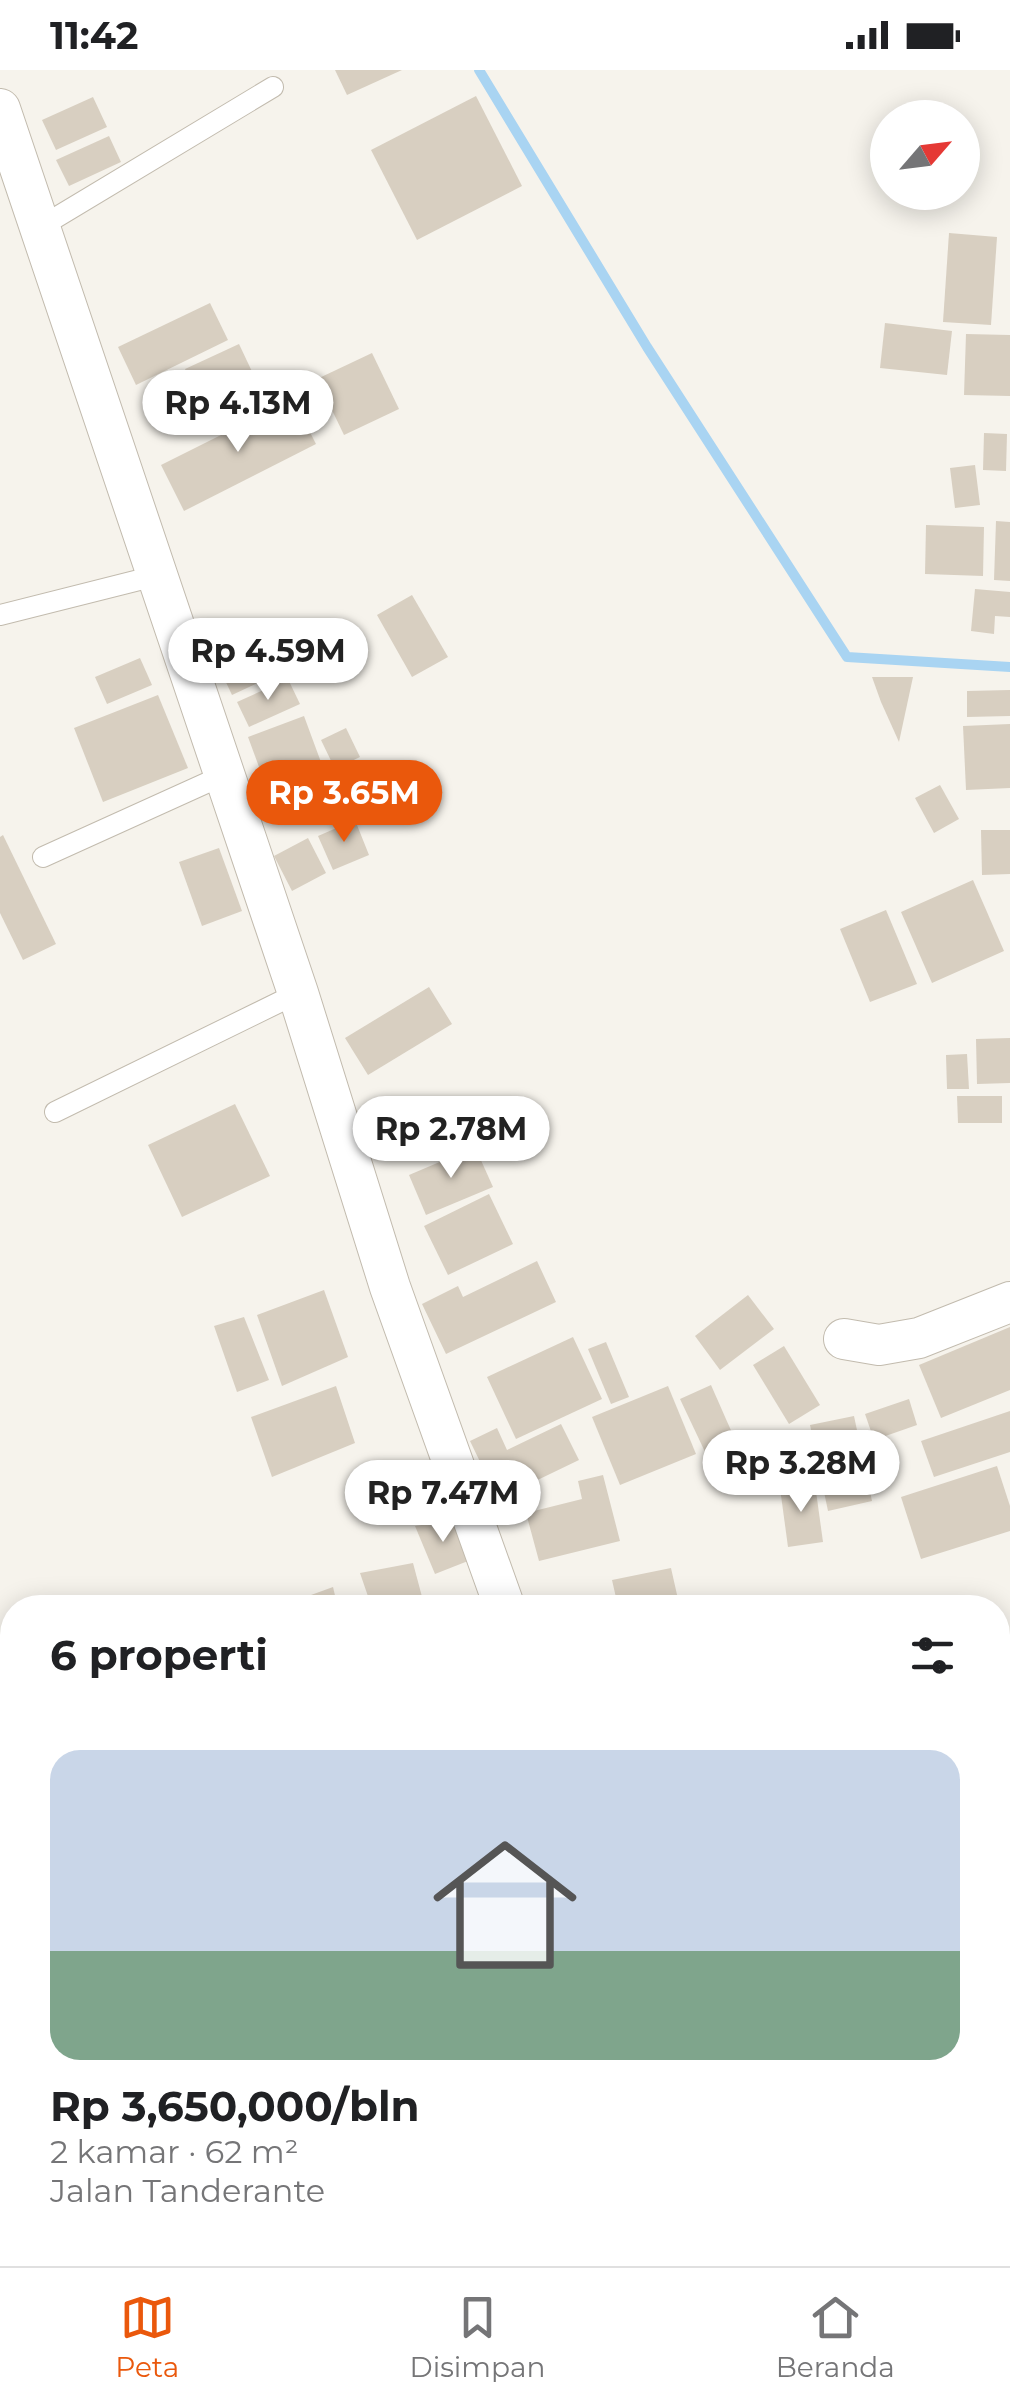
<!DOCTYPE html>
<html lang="id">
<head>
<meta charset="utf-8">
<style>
	:root { --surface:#fff; --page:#f6f6f6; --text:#202124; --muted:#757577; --line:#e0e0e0; --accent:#ea580c }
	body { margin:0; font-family:Montserrat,sans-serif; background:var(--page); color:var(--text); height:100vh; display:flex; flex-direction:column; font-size:38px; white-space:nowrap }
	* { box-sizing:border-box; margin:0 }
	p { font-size:32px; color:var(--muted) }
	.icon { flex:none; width:55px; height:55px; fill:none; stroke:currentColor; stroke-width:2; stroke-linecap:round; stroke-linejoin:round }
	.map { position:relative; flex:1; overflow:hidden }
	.side { position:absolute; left:0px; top:1525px; width:1010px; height:672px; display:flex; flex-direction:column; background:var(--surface); border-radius:40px 40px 0 0; box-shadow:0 5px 25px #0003 }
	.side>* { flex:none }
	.needle { width:65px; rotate:62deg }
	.controls { position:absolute; left:870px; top:30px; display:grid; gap:20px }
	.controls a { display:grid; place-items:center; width:110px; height:110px; border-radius:50%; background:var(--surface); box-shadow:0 5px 25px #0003; font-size:50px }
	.price { position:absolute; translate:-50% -85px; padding:0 22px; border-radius:35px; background:#fff; color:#222; font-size:32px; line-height:65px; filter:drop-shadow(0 2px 5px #0008) }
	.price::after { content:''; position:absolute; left:50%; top:60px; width:30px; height:22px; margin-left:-15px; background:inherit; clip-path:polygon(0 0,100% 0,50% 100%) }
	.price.selected { background:var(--accent); color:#fff }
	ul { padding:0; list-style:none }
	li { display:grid; align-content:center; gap:20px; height:530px; padding:0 50px }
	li+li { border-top:2px solid var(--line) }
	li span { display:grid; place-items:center; height:310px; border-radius:30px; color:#555 }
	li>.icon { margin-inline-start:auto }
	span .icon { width:180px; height:180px; fill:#fffc; stroke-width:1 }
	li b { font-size:42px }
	h2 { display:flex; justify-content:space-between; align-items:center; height:120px; padding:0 50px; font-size:42px }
	.status { display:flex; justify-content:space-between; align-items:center; height:70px; padding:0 50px; background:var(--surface); direction:ltr }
	.status svg { height:28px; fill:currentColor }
	.dock { display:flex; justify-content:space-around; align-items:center; height:140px; border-top:2px solid var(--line); background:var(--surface); font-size:28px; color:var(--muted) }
	.dock a { display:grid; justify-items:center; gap:5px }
	.dock .selected { color:var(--accent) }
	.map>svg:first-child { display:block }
</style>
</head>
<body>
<div class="status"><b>11:42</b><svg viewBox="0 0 49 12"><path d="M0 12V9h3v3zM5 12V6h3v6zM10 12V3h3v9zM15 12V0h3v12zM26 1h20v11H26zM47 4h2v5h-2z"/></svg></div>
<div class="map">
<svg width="1010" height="2196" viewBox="0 0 1010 2196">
	<rect width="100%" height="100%" fill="#f6f3ec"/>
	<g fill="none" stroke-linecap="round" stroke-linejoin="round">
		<!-- stream -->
		<polyline stroke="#a9d4f2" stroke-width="10" points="479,0 647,277 847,587 1010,597"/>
	</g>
	<!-- building -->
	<g fill="#d8cfc1">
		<polygon points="335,0 402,0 347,25"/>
		<polygon points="476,26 522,116 417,170 371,80"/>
		<polygon points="93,27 107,57 56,80 42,50"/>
		<polygon points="109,66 121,92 69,116 56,90"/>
		<polygon points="949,163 997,167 991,255 943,252"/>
		<polygon points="210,233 228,270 136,315 118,277"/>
		<polygon points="885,253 952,261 947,305 880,298"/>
		<polygon points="966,264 1010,265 1010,326 964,325"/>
		<polygon points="239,274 256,310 202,336 185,299"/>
		<polygon points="372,283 399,339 344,365 317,309"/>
		<polygon points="293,329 316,374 184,441 161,395"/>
		<polygon points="984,363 1007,364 1006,401 983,400"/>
		<polygon points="975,395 980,435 955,438 950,398"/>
		<polygon points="996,451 1010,452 1010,511 994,510"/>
		<polygon points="926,455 984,457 983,506 925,504"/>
		<polygon points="975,519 1010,522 1010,547 995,546 994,564 971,561"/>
		<polygon points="412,525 448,587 412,607 377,545"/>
		<polygon points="268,565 285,600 232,625 215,589"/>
		<polygon points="140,588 152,615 107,634 95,607"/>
		<polygon points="872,607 913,607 899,672 881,632"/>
		<polygon points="288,609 300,634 249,657 237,632"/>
		<polygon points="1010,620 1010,646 967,647 967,621"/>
		<polygon points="158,625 188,698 103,732 74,658"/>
		<polygon points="304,646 325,703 305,710 298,692 262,705 248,667"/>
		<polygon points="1010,654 1010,718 966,720 963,656"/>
		<polygon points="346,658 360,687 335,699 321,670"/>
		<polygon points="363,698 378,727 333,751 318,722"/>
		<polygon points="940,715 959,749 934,763 915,728"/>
		<polygon points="355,750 369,785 333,800 318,766"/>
		<polygon points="981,760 1010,760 1010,804 982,805"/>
		<polygon points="3,765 56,874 23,890 0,843 0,767"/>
		<polygon points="308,768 326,803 292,821 274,786"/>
		<polygon points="219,778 242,841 202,856 179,792"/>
		<polygon points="973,810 1004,881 932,913 901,842"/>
		<polygon points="886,840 917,914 870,932 840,859"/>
		<polygon points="429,917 452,954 368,1005 345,968"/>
		<polygon points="1010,968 1010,1013 977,1014 976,969"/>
		<polygon points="967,984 969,1019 947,1019 946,985"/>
		<polygon points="957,1026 1002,1026 1002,1053 958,1053"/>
		<polygon points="235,1034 270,1106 182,1147 148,1075"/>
		<polygon points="475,1077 493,1117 426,1145 409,1105"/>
		<polygon points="489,1124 513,1174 448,1205 424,1156"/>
		<polygon points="537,1191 556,1232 446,1284 422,1234 458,1216 463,1227"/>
		<polygon points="324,1220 348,1287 282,1316 257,1245"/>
		<polygon points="748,1225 774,1259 720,1300 695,1266"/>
		<polygon points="244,1247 269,1310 237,1322 214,1256"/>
		<polygon points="1010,1257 1010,1320 941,1348 919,1295"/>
		<polygon points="573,1267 602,1329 516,1369 487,1307"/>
		<polygon points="606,1272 629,1327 611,1334 588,1279"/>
		<polygon points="784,1276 820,1335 789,1354 753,1295"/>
		<polygon points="711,1315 744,1390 715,1403 680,1329"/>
		<polygon points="336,1316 355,1373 272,1407 251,1347"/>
		<polygon points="668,1316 696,1384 620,1415 592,1347"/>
		<polygon points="909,1329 917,1355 874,1370 865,1344"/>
		<polygon points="1010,1341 1010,1382 934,1407 921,1371"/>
		<polygon points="854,1346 872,1431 828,1441 810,1355"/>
		<polygon points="561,1354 579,1390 498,1429 470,1371 497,1358 507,1380"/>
		<polygon points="997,1396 1010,1436 1010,1461 921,1489 901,1427"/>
		<polygon points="603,1405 620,1471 539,1491 526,1443 582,1429 578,1411"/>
		<polygon points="815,1414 823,1472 788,1477 780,1418"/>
		<polygon points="456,1450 468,1491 435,1504 415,1456"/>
		<polygon points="413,1493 425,1538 372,1538 360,1503"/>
		<polygon points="671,1498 680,1538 599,1538 617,1532 612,1510"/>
		<polygon points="333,1517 338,1538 278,1538 278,1537"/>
		<polygon points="1002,1592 1010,1592 1010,1641 1001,1641"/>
		<polygon points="12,1803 12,1896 0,1872 0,1809"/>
		<polygon points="12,2020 12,2130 0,2136 0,2026"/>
		<polygon points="998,2114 1002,2114 1003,2170 998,2170"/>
		<polygon points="12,2137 12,2181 0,2156 0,2143"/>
		<polygon points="15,2185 67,2185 71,2194 20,2196"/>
		<polygon points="295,2185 353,2185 357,2196 299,2196"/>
		<polygon points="388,2185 449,2185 454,2196 393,2196"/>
		<rect x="921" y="2185" width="51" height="11"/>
	</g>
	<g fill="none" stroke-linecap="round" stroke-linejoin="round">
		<defs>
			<g id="service">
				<polyline points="42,156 273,17"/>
				<polyline points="0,545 155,506"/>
				<polyline points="43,787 224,705"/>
				<polyline points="55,1042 298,923"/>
			</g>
			<g id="minor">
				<polyline points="0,39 298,923 390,1217 505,1538"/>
				<polyline points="844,1269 879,1275 919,1268 1010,1232"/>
				<polyline points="0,1763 12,1758"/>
				<polyline points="122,2196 146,2185"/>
				<polyline points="506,2196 507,2185"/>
			</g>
		</defs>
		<!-- service casing -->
		<use href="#service" stroke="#c2bbae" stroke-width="22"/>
		<!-- minor casing -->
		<use href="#minor" stroke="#c2bbae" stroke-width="42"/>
		<!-- service -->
		<use href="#service" stroke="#fff" stroke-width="20"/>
		<!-- minor -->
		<use href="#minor" stroke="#fff" stroke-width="40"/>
	</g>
</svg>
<div class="controls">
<a><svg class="needle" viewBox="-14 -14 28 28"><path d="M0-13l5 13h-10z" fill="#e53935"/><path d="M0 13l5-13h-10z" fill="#757577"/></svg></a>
</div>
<b class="price" style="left:238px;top:385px">Rp 4.13M</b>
<b class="price" style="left:268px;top:633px">Rp 4.59M</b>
<b class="price selected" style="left:344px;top:775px">Rp 3.65M</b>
<b class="price" style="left:451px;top:1111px">Rp 2.78M</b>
<b class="price" style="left:801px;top:1445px">Rp 3.28M</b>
<b class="price" style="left:443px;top:1475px">Rp 7.47M</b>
<section class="side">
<h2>6 properti<svg class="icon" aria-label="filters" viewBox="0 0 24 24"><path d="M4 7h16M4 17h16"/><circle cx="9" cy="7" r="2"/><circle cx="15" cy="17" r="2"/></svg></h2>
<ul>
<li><span style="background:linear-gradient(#c9d6e8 65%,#7fa58c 0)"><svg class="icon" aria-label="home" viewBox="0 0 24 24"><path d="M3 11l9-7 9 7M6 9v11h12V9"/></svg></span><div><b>Rp 3,650,000/bln</b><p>2 kamar · 62 m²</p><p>Jalan Tanderante</p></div></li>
</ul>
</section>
</div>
<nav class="dock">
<a class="selected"><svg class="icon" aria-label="map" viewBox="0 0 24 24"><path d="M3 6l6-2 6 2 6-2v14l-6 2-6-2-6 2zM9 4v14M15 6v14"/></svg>Peta</a>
<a><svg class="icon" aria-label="saved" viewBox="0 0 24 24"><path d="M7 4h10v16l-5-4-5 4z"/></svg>Disimpan</a>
<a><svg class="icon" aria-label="home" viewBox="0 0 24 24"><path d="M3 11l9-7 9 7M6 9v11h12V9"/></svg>Beranda</a>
</nav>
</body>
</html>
